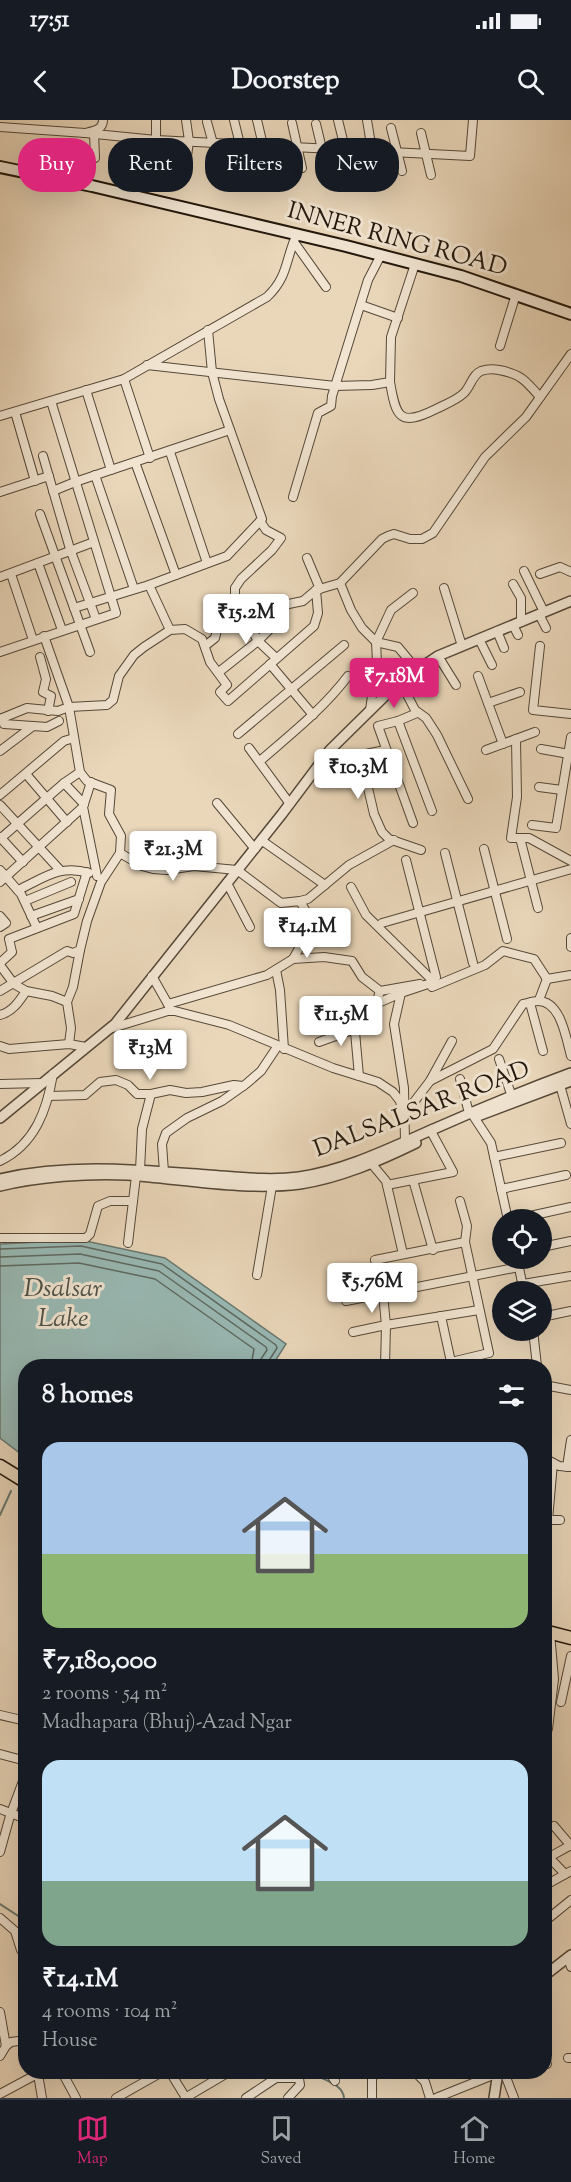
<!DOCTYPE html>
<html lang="en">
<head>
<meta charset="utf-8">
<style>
	:root { --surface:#171b24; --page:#20242c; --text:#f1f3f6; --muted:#9ea1a6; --line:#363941; --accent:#db2777 }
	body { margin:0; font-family:"Sorts Mill Goudy",serif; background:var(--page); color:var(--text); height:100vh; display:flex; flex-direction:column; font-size:22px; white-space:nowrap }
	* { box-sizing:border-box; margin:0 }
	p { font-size:20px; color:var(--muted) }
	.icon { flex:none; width:33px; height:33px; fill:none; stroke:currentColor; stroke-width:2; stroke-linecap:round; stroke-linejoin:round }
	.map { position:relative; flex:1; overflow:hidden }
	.side { position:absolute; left:18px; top:1239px; width:534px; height:720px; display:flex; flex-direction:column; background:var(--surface); border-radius:24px; box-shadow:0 6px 24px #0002 }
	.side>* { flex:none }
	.banner { position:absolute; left:18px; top:18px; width:536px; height:54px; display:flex; gap:12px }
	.buttons { position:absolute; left:492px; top:1089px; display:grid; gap:12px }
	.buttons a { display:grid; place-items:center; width:60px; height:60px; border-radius:50%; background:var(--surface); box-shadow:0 6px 24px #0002; font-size:30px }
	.price { position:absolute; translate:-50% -51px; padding:0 14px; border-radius:6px; background:#fff; color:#222; font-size:20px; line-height:39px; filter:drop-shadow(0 2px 3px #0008) }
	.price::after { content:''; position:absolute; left:50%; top:36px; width:18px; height:14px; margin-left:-9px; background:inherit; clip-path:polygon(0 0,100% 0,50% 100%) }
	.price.selected { background:var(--accent); color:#fff }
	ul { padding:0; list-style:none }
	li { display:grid; align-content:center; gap:12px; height:318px; padding:0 24px }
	li span { display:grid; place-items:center; height:186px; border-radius:18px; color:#555 }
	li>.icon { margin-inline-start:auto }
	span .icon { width:108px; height:108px; fill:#fffc; stroke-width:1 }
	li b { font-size:26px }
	h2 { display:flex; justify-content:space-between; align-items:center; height:72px; padding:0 24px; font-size:26px }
	.pill { padding:0 21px; border-radius:24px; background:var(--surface); box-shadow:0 6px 24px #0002; font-size:21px; line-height:54px }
	.pill.selected { background:var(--accent); color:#fff }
	.status { display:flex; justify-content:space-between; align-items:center; height:42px; padding:0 30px; background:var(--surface); direction:ltr }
	.status svg { height:16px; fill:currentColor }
	header { display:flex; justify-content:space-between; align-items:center; height:78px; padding:0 24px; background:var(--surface); font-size:27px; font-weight:700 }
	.tabs { display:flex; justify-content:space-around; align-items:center; height:84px; border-top:2px solid var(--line); background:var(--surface); font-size:16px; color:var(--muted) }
	.tabs a { display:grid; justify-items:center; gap:3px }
	.tabs .selected { color:var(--accent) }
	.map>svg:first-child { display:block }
</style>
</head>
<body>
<div class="status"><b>17:51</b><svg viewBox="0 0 49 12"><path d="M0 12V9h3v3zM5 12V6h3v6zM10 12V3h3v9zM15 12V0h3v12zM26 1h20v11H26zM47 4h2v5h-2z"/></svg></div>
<header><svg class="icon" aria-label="back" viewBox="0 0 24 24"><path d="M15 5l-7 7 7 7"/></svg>Doorstep<svg class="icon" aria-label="search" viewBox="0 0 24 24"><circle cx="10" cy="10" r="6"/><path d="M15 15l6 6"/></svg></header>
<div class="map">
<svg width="571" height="1978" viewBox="0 0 571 1978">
	<rect width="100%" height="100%" fill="#ead7ba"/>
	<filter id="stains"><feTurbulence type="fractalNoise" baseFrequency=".00333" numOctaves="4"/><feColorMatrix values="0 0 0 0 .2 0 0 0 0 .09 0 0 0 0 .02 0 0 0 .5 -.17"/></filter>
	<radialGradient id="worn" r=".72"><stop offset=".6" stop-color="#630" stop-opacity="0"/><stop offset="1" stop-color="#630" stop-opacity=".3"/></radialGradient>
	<!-- water -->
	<polygon fill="#98b9b4" stroke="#697971" stroke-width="1.5" points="81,1120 165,1138 286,1224 272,1246 26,1246 25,1337 0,1318 0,1124"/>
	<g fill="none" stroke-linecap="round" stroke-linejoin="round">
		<!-- shore -->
		<g stroke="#5e6860" stroke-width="1.5">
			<polyline points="0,1129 81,1126 162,1144 276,1225 277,1228 268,1242 268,1246"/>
			<polyline points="0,1137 80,1134 159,1151 266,1227 267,1230 261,1239 260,1246"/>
			<polyline points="0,1146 79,1143 155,1159 254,1229 251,1246"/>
		</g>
		<!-- stream -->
		<g stroke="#697971" stroke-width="2">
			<polyline points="22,1346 26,1340"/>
			<polyline points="0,1395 11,1371"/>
			<polyline points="0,1784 26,1801"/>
			<path d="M322,1958C332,1963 343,1967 344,1978"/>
		</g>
		<defs>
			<g id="minor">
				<polyline points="156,0 156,20"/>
				<polyline points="186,0 189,21 186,44"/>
				<polyline points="234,0 245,45"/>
				<polyline points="257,0 268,46"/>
				<polyline points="338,0 351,53"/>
				<polyline points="367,0 375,49"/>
				<polyline points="207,2 219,45"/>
				<polyline points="292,3 302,48"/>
				<polyline points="316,4 327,50"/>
				<path d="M0,7L85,13C93,11 103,10 103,0"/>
				<polyline points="391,8 402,51"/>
				<polyline points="85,13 156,20 470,36 473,0"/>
				<polyline points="94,13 95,38"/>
				<polyline points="421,13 431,55"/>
				<polyline points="294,122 326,167"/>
				<polyline points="361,185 398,198"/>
				<polyline points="500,226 516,174"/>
				<polyline points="147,245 335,266 372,265 390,262 391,217 415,144"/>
				<polyline points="124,259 150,338"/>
				<path d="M390,262C396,298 400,307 436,289C446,284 457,280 464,273C471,266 472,255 481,251C487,249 494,249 499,250C521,254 526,261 540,277"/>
				<polyline points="86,270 111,350"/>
				<polyline points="15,292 35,361"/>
				<path d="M0,296L124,259L267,177C289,156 285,139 297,114"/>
				<polyline points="170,332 207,443"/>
				<polyline points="43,336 70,429 96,499"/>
				<polyline points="135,342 176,455"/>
				<polyline points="95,355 134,469"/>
				<polyline points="53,371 75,362 230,310"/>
				<polyline points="0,372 49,356"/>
				<polyline points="293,377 318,293 331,286 332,276 368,160 381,135"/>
				<polyline points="40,394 90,532"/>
				<polyline points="307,438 320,469"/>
				<polyline points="38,443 62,510"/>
				<polyline points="524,451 544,492"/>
				<polyline points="11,454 33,520"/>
				<polyline points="540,454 560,447 571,452"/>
				<polyline points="0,457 94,422"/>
				<polyline points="340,463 351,490 362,508 376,522 377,542 370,590"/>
				<polyline points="513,464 521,478 521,502"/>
				<polyline points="149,465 170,510"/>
				<polyline points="444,468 462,526"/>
				<polyline points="413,473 391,490 376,522 398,527 417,550"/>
				<polyline points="253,482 260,490 303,481 316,470 340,463 382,419 388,416 394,414 410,419 422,419 433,413 485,337 526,297 571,234"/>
				<polyline points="74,488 149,465 227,436 262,399 219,279 212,252 208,210"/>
				<polyline points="539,494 546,508"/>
				<polyline points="220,498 230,494 240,494 246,499 258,521 276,538"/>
				<polyline points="513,505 518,515"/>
				<polyline points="497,511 504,528"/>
				<polyline points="479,519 492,545"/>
				<polyline points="205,526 215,518 221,494 235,476 235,468 241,459 272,430 281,418 266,410 260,401"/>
				<polyline points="540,526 533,590 571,594"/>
				<polyline points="0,532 116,493 51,281"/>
				<polyline points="438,536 456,565"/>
				<polyline points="40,537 46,559 43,572 51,576 48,591"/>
				<polyline points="270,544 313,595"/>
				<polyline points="219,552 258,521 276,503 284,485"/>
				<polyline points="478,556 503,624"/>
				<polyline points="400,561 415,590 426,598 437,615 468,679"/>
				<polyline points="488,583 520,572"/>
				<polyline points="3,598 4,604 33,606"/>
				<polyline points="0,599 27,588 58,591 69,587 107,585 113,580 119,556 134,535 144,527 170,510 185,509 202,519 210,542 227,565 220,572 228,581 314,506 318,493 316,470"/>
				<polyline points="398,601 432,691"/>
				<polyline points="238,614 344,525"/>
				<polyline points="516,619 517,677 511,718 529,718 571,741"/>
				<polyline points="249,628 290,684"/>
				<polyline points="541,629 569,634"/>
				<polyline points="385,630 361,635 353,647 368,668 374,694 382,712 389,719 421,730"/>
				<polyline points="486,630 535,612"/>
				<polyline points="0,631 33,606 47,607 59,601"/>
				<path d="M260,641C291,614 323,589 348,556"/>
				<polyline points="322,641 353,647"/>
				<polyline points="26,654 67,702"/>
				<polyline points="91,662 83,687 97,756"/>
				<polyline points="64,663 84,684"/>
				<polyline points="539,667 562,670"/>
				<polyline points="0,675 64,621 74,618"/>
				<polyline points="217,683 255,729"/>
				<polyline points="0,685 60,750"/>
				<polyline points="413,703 378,606 398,601 417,593"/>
				<polyline points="532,705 556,708 571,617"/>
				<polyline points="0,717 23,742"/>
				<polyline points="520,718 538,788"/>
				<polyline points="0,719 64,663 80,652"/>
				<polyline points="261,720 325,765"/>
				<polyline points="484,729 507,819"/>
				<polyline points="120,733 142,746 153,749 167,750 194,746 237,750 281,783 300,781 308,795 305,806 307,814 293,839 267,855 168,884"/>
				<polyline points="445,733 473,843"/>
				<polyline points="406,740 436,857"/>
				<polyline points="0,750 21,774 37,808"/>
				<polyline points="0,762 83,687"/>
				<polyline points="227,763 250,807"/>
				<polyline points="351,767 366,795 434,862 432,867 485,845 503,831 534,839 547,859 571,855"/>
				<path d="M18,770C44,758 60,744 89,753"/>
				<polyline points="25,781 71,762"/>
				<polyline points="300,781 308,779 349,745 394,720"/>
				<polyline points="0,796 6,803 0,807"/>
				<polyline points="31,796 79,779"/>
				<polyline points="382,803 571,749"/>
				<polyline points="571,818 571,827"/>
				<polyline points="293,839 324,837 352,841 362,857 380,871 420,864"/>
				<polyline points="0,843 12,832 9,819 74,794 87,752"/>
				<polyline points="0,845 14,864 26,871 52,876 67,882"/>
				<polyline points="276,850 280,870 284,929"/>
				<polyline points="152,856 169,886"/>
				<polyline points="0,871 67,831 73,833 80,830 87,801 101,762 120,733 121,716 109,694 111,670 87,661 80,652 69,587 44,516"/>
				<polyline points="539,880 547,859"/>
				<polyline points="530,883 543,931"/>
				<polyline points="376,884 401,873"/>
				<path d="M0,895C12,892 19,882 26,871"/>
				<polyline points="109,909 171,890 229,905 333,948 378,962 393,972 400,981 403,996"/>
				<polyline points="319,922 355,909"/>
				<polyline points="69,924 71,908 67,882 73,867 80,830"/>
				<polyline points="0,926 9,929 69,924 86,927"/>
				<polyline points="499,939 511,974"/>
				<path d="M359,956L354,901C375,895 374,890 380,871"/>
				<polyline points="460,959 469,993"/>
				<path d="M430,961L493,929L523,884C528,883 533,881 538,881C561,881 566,918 571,936"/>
				<polyline points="0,964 42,963"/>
				<polyline points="560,965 571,1004"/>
				<polyline points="49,976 85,975 100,962 116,960 128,965 137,974 151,974"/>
				<polyline points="404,995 430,961 452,921"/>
				<polyline points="474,997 491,1023 508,1100"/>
				<polyline points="405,1022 404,968 394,904 401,873 434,862"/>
				<polyline points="494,1037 561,1023"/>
				<path d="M0,1041C35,1024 47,990 53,954"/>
				<polyline points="371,1043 386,1061 403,1134"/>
				<polyline points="140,1050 142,1009 151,974 170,970 186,973 202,972 234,965 243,966"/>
				<polyline points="164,1052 162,1024 166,1013 187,998 222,981 246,964 261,951 277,927"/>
				<polyline points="413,1060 433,1130"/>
				<polyline points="387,1065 453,1052 433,1015"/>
				<polyline points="501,1069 566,1055"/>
				<polyline points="512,1100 571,1087"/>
				<polyline points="0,1118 86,1118 90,1114 98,1086 110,1081 133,1081"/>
				<polyline points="128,1123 136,1056"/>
				<polyline points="542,1127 571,1121"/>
				<polyline points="517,1138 524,1172"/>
				<polyline points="257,1155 272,1066"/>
				<polyline points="523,1164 571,1156"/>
				<polyline points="346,1181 519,1147"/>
				<polyline points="441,1196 451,1242 489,1233 465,1122 467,1106 460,1081"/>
				<polyline points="542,1197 571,1191"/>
				<polyline points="533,1210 537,1246"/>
				<polyline points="353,1212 386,1205 479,1190"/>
				<polyline points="385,1246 386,1205 383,1174 375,1140 465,1122"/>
				<polyline points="544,1265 571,1270"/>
				<polyline points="544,1338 559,1346 571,1347"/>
				<polyline points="567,1347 571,1320"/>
				<polyline points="544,1400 560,1400"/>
				<polyline points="548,1400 553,1343"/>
				<polyline points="544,1438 547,1449 544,1463"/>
				<polyline points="561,1582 571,1536"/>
				<polyline points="0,1595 26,1601"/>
				<polyline points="544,1611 548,1609 554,1559 550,1513"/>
				<polyline points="0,1634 26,1641"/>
				<polyline points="0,1689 26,1699"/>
				<polyline points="554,1706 571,1726"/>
				<polyline points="0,1732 10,1696 26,1653"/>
				<polyline points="544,1732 565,1754"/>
				<polyline points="544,1740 571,1725"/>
				<polyline points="544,1766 571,1751"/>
				<polyline points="0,1798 15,1811 21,1830 26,1833"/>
				<polyline points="544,1802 571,1780"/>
				<polyline points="568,1837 571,1847"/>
				<polyline points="0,1892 6,1926 0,1936"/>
				<polyline points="6,1926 11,1922 26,1920"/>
				<polyline points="568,1938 571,1938"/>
				<polyline points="544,1943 547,1944"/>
				<polyline points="62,1952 76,1978"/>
				<polyline points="170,1952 186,1978"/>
				<polyline points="329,1952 335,1961"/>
				<polyline points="415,1952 425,1962 430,1978"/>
				<polyline points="504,1952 514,1978"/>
				<polyline points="38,1954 42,1978"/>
				<polyline points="0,1974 41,1952"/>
				<polyline points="116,1978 162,1952"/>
				<polyline points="185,1978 229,1952"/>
				<polyline points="246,1978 276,1958 299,1958"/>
				<polyline points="288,1978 300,1965 298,1952"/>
				<polyline points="372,1978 372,1959 375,1952"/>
				<polyline points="436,1978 498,1953"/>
			</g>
			<g id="tertiary">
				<polyline points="478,996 571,961"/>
				<polyline points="0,998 115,904 282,694 330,630 400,561 438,536 571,481"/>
				<path d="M0,1059C69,1043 139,1050 208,1055C238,1057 269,1061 299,1057C347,1050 392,1027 436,1008C481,988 525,970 571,953"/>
				<path d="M0,1066C38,1057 88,1053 127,1055C183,1059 244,1071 300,1064C340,1058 379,1041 416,1023"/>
				<polyline points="544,1856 571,1835"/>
				<polyline points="494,1978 498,1952"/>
			</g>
			<polyline id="secondary" points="0,47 92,66 346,126 461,156 571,194"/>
			<g id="trunk">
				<polyline points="0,1346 26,1362"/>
				<polyline points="544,1511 571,1518"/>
			</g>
		</defs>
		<!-- minor casing -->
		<use href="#minor" stroke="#554838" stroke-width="10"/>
		<!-- tertiary casing -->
		<use href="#tertiary" stroke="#554838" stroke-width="12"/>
		<!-- secondary casing -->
		<use href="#secondary" stroke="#23180c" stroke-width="14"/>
		<!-- trunk casing -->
		<use href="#trunk" stroke="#23180c" stroke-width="15"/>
		<!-- minor -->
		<use href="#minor" stroke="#f1e5d2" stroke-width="8"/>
		<!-- tertiary -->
		<use href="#tertiary" stroke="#f1e5d2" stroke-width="9"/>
		<!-- secondary -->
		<use href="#secondary" stroke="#f1e5d2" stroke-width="10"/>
		<!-- trunk -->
		<use href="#trunk" stroke="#ead7ba" stroke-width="12"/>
	</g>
	<g text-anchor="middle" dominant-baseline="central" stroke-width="6" stroke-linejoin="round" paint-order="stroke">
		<!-- street labels -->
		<g font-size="24" fill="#23180c" stroke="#f1e5d2">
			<text transform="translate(397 120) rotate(15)">INNER RING ROAD</text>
			<text transform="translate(422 990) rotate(-21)">DALSALSAR ROAD</text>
		</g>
		<!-- water labels -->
		<g font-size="26" font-style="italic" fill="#4c5047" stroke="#f1e5d2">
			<text x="63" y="1169">Dsalsar<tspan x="63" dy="30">Lake</tspan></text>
		</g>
	</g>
	<rect width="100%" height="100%" filter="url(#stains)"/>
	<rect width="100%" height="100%" fill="url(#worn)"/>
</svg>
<div class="buttons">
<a><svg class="icon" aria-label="locate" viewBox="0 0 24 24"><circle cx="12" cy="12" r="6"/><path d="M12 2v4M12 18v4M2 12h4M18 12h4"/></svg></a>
<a><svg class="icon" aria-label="layers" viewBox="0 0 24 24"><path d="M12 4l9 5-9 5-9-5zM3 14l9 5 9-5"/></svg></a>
</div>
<b class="price" style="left:246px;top:525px">₹15.2M</b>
<b class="price selected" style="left:394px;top:589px">₹7.18M</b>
<b class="price" style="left:358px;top:680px">₹10.3M</b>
<b class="price" style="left:173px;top:762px">₹21.3M</b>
<b class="price" style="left:307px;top:839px">₹14.1M</b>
<b class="price" style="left:341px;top:927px">₹11.5M</b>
<b class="price" style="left:150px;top:961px">₹13M</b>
<b class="price" style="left:372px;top:1194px">₹5.76M</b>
<div class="banner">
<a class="pill selected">Buy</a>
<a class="pill">Rent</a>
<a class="pill">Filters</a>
<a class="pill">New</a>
</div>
<section class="side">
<h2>8 homes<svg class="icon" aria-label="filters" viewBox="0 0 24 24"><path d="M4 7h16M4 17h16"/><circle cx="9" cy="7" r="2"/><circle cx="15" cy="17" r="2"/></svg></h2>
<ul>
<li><span style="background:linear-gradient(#a9c7e8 60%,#8fb573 0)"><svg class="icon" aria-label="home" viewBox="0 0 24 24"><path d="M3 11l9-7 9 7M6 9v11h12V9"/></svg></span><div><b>₹7,180,000</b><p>2 rooms · 54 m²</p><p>Madhapara (Bhuj)-Azad Ngar</p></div></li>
<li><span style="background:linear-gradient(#bfe0f5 65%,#7fa58c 0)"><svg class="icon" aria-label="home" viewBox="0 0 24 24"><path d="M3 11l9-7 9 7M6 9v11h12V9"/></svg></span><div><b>₹14.1M</b><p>4 rooms · 104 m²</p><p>House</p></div></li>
</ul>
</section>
</div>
<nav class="tabs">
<a class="selected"><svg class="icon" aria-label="map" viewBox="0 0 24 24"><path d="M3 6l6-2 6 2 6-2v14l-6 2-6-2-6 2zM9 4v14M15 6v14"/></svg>Map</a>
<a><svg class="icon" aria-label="saved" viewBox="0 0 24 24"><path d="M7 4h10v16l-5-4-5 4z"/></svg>Saved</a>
<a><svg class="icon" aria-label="home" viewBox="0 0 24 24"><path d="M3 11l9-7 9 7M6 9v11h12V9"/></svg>Home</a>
</nav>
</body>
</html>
